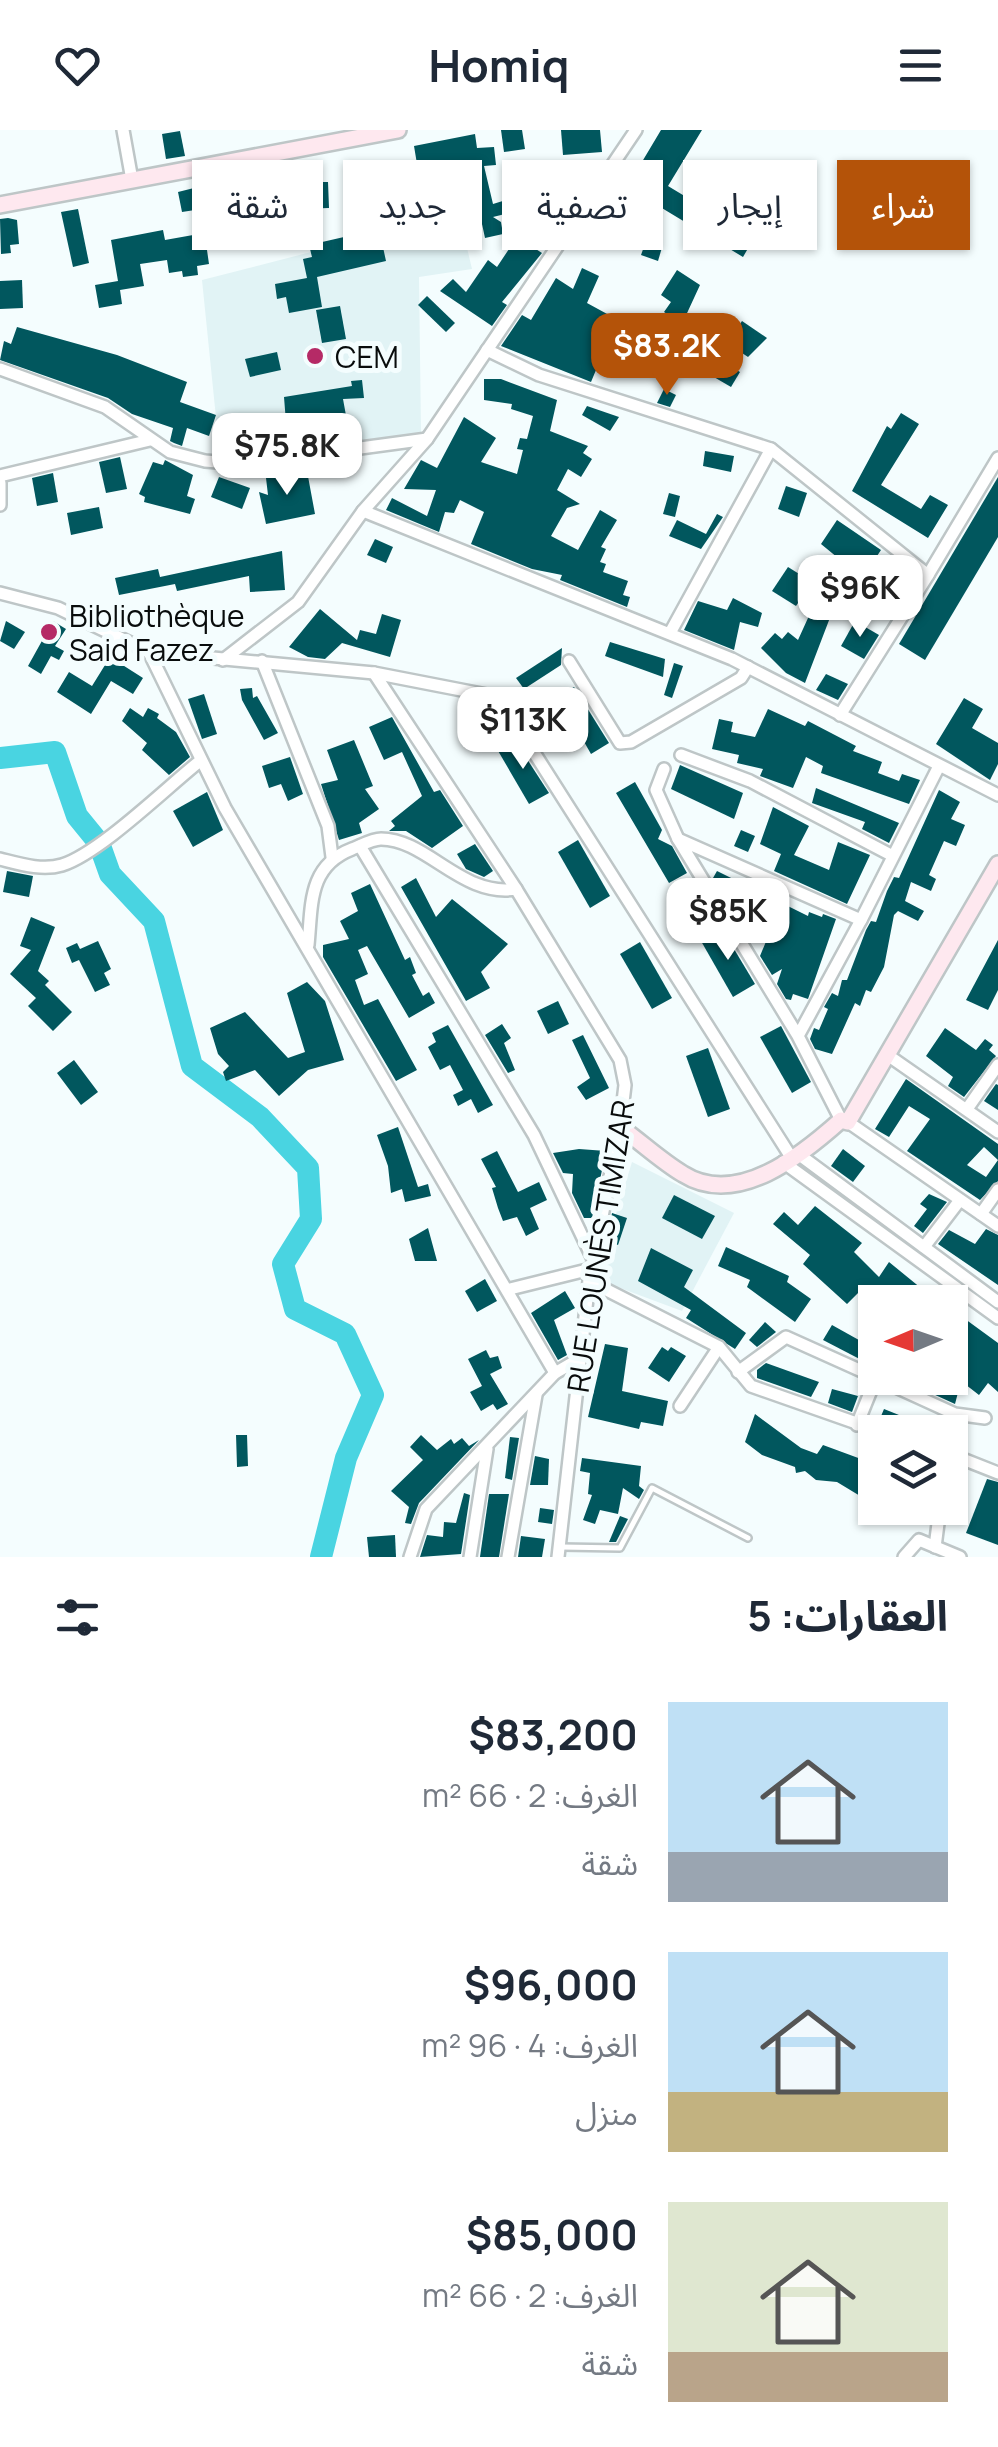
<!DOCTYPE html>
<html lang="ar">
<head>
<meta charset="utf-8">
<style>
	:root { --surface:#fff; --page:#f2f2f3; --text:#1f2937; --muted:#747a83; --accent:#b45309 }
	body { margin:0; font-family:Manrope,"Noto Sans Arabic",sans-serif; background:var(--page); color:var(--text); direction:rtl; height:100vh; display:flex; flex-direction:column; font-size:38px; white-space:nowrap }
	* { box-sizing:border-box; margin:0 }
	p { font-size:32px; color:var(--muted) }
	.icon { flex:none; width:55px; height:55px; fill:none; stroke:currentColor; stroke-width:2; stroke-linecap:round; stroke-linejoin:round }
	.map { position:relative; height:1427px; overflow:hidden; direction:ltr }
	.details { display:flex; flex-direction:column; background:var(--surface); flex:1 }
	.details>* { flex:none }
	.top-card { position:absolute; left:30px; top:30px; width:940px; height:90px; direction:rtl; display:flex; gap:20px }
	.needle { width:65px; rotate:268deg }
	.controls { position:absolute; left:858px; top:1155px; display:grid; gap:20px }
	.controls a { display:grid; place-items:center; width:110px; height:110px; border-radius:0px; background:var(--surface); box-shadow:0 2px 8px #0004; font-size:50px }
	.price { position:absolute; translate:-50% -85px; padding:0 22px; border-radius:20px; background:#fff; color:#222; font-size:32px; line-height:65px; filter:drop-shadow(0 2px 5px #0008) }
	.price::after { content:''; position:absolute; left:50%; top:60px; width:30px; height:22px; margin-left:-15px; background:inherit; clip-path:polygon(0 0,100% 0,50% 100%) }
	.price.selected { background:var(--accent); color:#fff }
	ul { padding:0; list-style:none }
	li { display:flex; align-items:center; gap:30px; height:250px; padding:0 50px }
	li span { display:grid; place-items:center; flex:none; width:280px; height:200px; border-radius:0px; color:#555 }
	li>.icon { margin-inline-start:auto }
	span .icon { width:120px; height:120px; fill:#fffc; stroke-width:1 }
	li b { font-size:42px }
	h2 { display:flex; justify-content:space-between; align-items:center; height:120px; padding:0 50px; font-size:42px }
	.chip { padding:0 35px; border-radius:0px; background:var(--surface); box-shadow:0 2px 8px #0004; font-size:35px; line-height:90px }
	.chip.selected { background:var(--accent); color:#fff }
	header { display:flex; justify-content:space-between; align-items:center; height:130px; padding:0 50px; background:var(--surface); font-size:45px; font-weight:700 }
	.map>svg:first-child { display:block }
</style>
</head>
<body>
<header><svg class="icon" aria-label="menu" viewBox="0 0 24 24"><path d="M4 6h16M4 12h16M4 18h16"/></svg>Homiq<svg class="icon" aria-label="heart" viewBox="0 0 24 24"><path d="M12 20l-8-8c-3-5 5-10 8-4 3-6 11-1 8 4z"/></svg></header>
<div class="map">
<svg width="998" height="1427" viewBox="0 0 998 1427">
	<rect width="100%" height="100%" fill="#f4fdfe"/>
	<!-- built -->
	<g fill="#e1f3f5">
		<polygon points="459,84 472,139 419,147 421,303 220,327 202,150"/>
		<polygon points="632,1032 734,1083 682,1181 596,1149"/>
	</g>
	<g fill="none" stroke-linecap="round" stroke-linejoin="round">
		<!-- river -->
		<polyline stroke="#49d4e1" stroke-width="22" points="0,628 55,622 77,686 99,713 110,744 154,791 192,936 260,987 308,1038 311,1089 283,1134 295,1179 345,1204 373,1265 346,1328 321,1427"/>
	</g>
	<!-- building -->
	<g fill="#01575e" fill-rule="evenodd">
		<polygon points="501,0 522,0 525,19 504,22"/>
		<polygon points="561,0 600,0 602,22 563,25"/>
		<polygon points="661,0 702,0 668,56 754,108 743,127 627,57"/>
		<polygon points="180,1 185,26 166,29 162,4"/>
		<polygon points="475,4 477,18 494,17 496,35 484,36 493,74 506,70 509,83 493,87 501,92 503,104 485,108 479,80 427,86 425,57 376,66 369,78 353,68 372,38 383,46 418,40 414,16"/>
		<polygon points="577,31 594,45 577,70 568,63 554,78 558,99 544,110 539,82"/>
		<polygon points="321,40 323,52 328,52 329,78 297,79 297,64 305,64 304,53 312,52 310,42"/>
		<polygon points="234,48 237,65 206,71 208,78 182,82 178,62"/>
		<polygon points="78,79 89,133 73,137 61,82"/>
		<polygon points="8,88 17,90 19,114 10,115 11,123 1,124 0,89"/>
		<polygon points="379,99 386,131 317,147 322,177 289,183 286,167 277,169 275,154 307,148 303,129 312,127 309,115"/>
		<polygon points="163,100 165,110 210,102 213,119 207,120 209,134 197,136 198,145 183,147 182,141 169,143 167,130 140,134 144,156 120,160 122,174 99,178 95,155 118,151 111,110"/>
		<polygon points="517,107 542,123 502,172 507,175 492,196 440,161 453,149 466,162 488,130 497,137"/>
		<polygon points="647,108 663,114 658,131 641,125"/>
		<polygon points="582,138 599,146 587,173 620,191 595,226 601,228 591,252 501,216 522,185 531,190 556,148 573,159"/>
		<polygon points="677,140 700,155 682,194 664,182 671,172 661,165"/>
		<polygon points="22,150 23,178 0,179 0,151"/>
		<polygon points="427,166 455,193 446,202 418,175"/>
		<polygon points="340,176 346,209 322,213 316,180"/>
		<polygon points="742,191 767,208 748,227 727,213"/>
		<polygon points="17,197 117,225 187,252 180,272 216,285 209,306 187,298 182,316 174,313 170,311 173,298 132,284 108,268 0,230 4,211 11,214"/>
		<polygon points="277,222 281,240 250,247 245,229"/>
		<polygon points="715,228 740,242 731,257 707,243"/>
		<polygon points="484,249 501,249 557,270 550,301 588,316 583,323 592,329 581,347 568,339 557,360 580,374 567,378 551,406 578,420 600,380 617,390 601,417 606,419 600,432 606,434 603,442 628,451 623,465 630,467 627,477 560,450 562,445 532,439 471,414 484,382 460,370 454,383 445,382 439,402 386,380 392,368 427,386 436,360 404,359 421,330 437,338 464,287 496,308 481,332 517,344 523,320 517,319 520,308 527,309 533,286 511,279 512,274 484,270"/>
		<polygon points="362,250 364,268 343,269 347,291 337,293 341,309 288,318 284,267 352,256 351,251"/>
		<polygon points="664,259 676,265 670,277 657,273"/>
		<polygon points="587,276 619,287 610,301 582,285"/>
		<polygon points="901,283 919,294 881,355 921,379 930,365 948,375 928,408 852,361 887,296 891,299"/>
		<polygon points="705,321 734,326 731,342 703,336"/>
		<polygon points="120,327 127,359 106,363 99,332"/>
		<polygon points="165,330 193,345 187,366 195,369 190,384 144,372 145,367 139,364 153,332 163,335"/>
		<polygon points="307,341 315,384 266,394 259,362 268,365 266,348"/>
		<polygon points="53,343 58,372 37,376 32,348"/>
		<polygon points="219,347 250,358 242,379 211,367"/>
		<polygon points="998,347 998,407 925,530 899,514"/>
		<polygon points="786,356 807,363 799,387 778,379"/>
		<polygon points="669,363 680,366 675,387 663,384"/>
		<polygon points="99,377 103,398 71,405 67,383"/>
		<polygon points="717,384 723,387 701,419 669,406 677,390 706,404"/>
		<polygon points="837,390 881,420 875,429 901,445 884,474 865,462 856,480 834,470 849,437 821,414"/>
		<polygon points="375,409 393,417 386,433 367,425"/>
		<polygon points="282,421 285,460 250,462 249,446 177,461 175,454 119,465 115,448 158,439 160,447"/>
		<polygon points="788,437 812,452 796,476 772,461"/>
		<polygon points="733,468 762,483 758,497 740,492 734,520 684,500 698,471 727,480"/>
		<polygon points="813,477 831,485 805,553 786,543 761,518 775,503 782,509 788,502 798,510"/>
		<polygon points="320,479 357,510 360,500 376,504 382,484 401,490 390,527 342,513 325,529 308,527 289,517"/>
		<polygon points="6,491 25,502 14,519 0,511"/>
		<polygon points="53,491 66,499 55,516 64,521 59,530 51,526 41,544 28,536"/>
		<polygon points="855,491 879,505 864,529 841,516"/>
		<polygon points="610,512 665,529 663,547 605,526"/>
		<polygon points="562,518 561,535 524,559 516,548"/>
		<polygon points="110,527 143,548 133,564 111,551 91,584 57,562 69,542 92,556"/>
		<polygon points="674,533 683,536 672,568 664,565"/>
		<polygon points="826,544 848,554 838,570 816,560"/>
		<polygon points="574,557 609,613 591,624 558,566"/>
		<polygon points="252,558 253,568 257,566 278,603 264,610 242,570 240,559"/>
		<polygon points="204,564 217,604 202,609 188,569"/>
		<polygon points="964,568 983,579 972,598 998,613 998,634 990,650 936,614"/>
		<polygon points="130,578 143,587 148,578 159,584 157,588 176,602 190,627 169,645 142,620 147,613 122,591"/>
		<polygon points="768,579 805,596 808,591 856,616 853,621 882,632 878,643 899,651 902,644 920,650 909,674 821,643 823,636 806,627 793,658 760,646 763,639 737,633 739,625 712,619 719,589 733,592 731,602 755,607"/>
		<polygon points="392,587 434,662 440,660 463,696 432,718 406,701 389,701 395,696 391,691 422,666 402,622 384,630 369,597"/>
		<polygon points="514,609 549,663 529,674 497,619"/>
		<polygon points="354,610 373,656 365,659 379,679 359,693 362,703 339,710 321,654 338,650 327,620"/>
		<polygon points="290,627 303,664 288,671 281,654 269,658 262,636"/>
		<polygon points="680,635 743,663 734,689 671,659"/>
		<polygon points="635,652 662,700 658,709 672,716 687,743 669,753 616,663"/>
		<polygon points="816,658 899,693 889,713 862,699 865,692 812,673"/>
		<polygon points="939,660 960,672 951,689 965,695 956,716 944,711 929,745 936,749 931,761 911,752 905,771 924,781 918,791 898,781 894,785 884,837 871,862 866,860 860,876 855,873 832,924 815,919 810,909 814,898 819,900 828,879 824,877 832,863 838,866 842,850 847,850 866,800 871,791 876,792 887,761 894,747 899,748"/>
		<polygon points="207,662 223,700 193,717 173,681"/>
		<polygon points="773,677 809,696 794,725 829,740 838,712 870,725 847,774 774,741 781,724 760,714"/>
		<polygon points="741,700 755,706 748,722 734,716"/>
		<polygon points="578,710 610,766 590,778 558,722"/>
		<polygon points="475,714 493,741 484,747 466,739 457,724"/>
		<polygon points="7,741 33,746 29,767 3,762"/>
		<polygon points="717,741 808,786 809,782 822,787 823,784 836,789 808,869 793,864 791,870 786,869 777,854 782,839 772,845 760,826 772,797 751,786 746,795 739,792 713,748"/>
		<polygon points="416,748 436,787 452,769 508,814 481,842 490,858 466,871 401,757"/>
		<polygon points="370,754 405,830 410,827 416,843 412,845 423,866 429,862 435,873 409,888 367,816 358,820 368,844 355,850 364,875 378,869 417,940 396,951 323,827 323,815 349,809 340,791 358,781 351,763"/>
		<polygon points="31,787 55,797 38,841 49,851 45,855 72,882 53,901 28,876 36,868 10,844 31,820 20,816"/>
		<polygon points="722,799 755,854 733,867 701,811"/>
		<polygon points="998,810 998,860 988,880 966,870"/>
		<polygon points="98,811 111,839 104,843 110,855 95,862 79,830 72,833 66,818 77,813 80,819"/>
		<polygon points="640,812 672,868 652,879 620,824"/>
		<polygon points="307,852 325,871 344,930 308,940 279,966 255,940 226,951 223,942 229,936 218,924 210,898 245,882 288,928 305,922 287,863"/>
		<polygon points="558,871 569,894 548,904 537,881"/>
		<polygon points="502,894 511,908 504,913 515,940 508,943 485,905"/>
		<polygon points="448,895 493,975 478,983 471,969 458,976 453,965 463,960 450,935 440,940 428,917 436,912 432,903"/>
		<polygon points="781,896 811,952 792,963 760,907"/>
		<polygon points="945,898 976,920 985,909 993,915 989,920 996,926 964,967 948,956 953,947 926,926"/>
		<polygon points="583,905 609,958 586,970 577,957 590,948 572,910"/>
		<polygon points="708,918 730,979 708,987 686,926"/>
		<polygon points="74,930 98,962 81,975 57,943"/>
		<path d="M906,949L998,1014V1051L980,1070L907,1021L930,989L909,976L889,1007L875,999ZM984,1017L998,1030L986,1047L967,1035Z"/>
		<polygon points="996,954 998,955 998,980 984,971"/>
		<polygon points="398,997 418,1057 428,1054 431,1066 405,1072 402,1059 391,1063 388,1036 377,1005"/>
		<polygon points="579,1019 606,1021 592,1088 584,1088 572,1063 573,1044 563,1043 553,1023"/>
		<polygon points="843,1019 865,1036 853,1052 831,1036"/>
		<polygon points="497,1021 518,1062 539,1052 547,1070 530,1078 539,1099 526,1106 517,1087 503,1091 498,1078 492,1058 496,1057 481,1029"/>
		<polygon points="929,1064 947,1072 923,1103 914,1096 927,1079 920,1074"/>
		<polygon points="674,1065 715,1086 702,1109 662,1088"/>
		<polygon points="815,1076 862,1113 854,1122 879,1147 889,1132 938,1172 878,1172 860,1161 847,1174 803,1134 810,1125 773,1094 784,1082 798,1095"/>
		<polygon points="612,1083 627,1088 618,1115 608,1111 616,1088 611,1088"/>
		<polygon points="428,1098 437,1131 415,1131 409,1109"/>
		<polygon points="986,1099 998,1105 998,1155 938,1114 949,1100 975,1114"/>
		<polygon points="726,1117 789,1146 787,1152 811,1169 795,1192 747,1157 750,1150 718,1136"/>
		<polygon points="651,1118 693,1140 684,1157 746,1203 735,1219 686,1188 691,1180 638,1151"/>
		<polygon points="485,1149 497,1171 477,1182 465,1161"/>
		<polygon points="565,1161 575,1178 554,1190 567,1225 558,1230 531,1183"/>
		<polygon points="950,1178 998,1213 998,1262 988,1253 979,1265 961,1251 955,1274 898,1248 923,1248 950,1259"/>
		<polygon points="765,1192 776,1202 757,1217 749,1210"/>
		<polygon points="832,1195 875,1219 875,1237 823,1210"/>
		<polygon points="605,1214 628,1218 622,1261 668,1271 663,1296 641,1292 639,1299 588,1287"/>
		<polygon points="662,1217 668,1221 671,1217 686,1226 669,1252 648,1238"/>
		<polygon points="486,1220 490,1228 498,1226 502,1238 490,1244 508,1274 497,1280 493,1274 481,1281 470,1262 482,1256 468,1229"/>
		<polygon points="766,1233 819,1252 811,1267 757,1248 757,1240"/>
		<polygon points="832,1259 858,1266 852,1282 828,1273"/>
		<polygon points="884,1279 914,1291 968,1299 964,1315 950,1311 950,1302 891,1300 879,1291"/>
		<polygon points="755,1284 801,1318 817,1324 823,1315 861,1329 875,1341 875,1375 837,1352 816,1350 805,1341 796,1343 795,1337 762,1325 745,1312"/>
		<polygon points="236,1305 247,1305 248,1336 237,1337"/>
		<polygon points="421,1305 437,1320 451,1309 454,1314 462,1308 469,1316 479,1310 419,1373 411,1394 405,1393 409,1377 391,1361 423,1330 410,1317"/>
		<polygon points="510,1307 519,1308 512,1350 505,1348"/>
		<polygon points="535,1326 549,1329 548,1355 530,1355"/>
		<polygon points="582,1328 641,1336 639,1356 644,1360 639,1369 623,1358 618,1384 600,1380 595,1394 583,1390 592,1365 588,1364 590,1343 580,1341"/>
		<polygon points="987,1349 998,1352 998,1415 966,1403"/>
		<polygon points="464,1363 470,1365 461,1424 420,1427 427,1405 443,1407 444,1392 456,1393"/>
		<polygon points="489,1364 509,1364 499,1427 480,1427"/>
		<polygon points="540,1378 554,1380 552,1394 538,1392"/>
		<polygon points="620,1386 628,1389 616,1412 609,1412"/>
		<polygon points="395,1405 396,1427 369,1427 367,1407"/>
		<polygon points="521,1406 545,1409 542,1427 518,1427"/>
	</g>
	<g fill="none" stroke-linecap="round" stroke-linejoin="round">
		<defs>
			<polyline id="lane" points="561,1417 620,1418 652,1358 748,1408"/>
			<g id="street">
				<polyline points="123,0 132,50"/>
				<polyline points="487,220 539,245 771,319 928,445 840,585"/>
				<polyline points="0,239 105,277 170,322 205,331 242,334 427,309"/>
				<polyline points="0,346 150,310"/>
				<polyline points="0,353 0,375"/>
				<polyline points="363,381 732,529 998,665"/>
				<polyline points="928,445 998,328"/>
				<polyline points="0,463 58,478 149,522 374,543 487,565 514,591 791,1027"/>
				<polyline points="670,503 771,319"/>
				<polyline points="149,522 225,678 555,1243"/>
				<polyline points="223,530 298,472 363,381 427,309 636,0"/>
				<polyline points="262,531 328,696 332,727"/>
				<polyline points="569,531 620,613 631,612 741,548 748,537"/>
				<polyline points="374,543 516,759 620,930 625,955 620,997 589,1151 558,1427"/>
				<polyline points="681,625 750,651 891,725"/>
				<polyline points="664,639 656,660 678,709"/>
				<polyline points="360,716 534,1005 593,1129"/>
				<path d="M0,729C20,734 42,741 62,735C100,723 166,658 200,631"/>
				<polyline points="861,790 939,636"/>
				<path d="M308,815C312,774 308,736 352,719C360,716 372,709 381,709C427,709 462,768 516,759"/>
				<polyline points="798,906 861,790 678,709 798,906 841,990"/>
				<polyline points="889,926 998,1002"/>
				<polyline points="967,979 998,935"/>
				<polyline points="848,992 998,1096"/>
				<polyline points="801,1026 998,1172"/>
				<polyline points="783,1032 998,1188"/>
				<polyline points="981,1084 998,1060"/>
				<polyline points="924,1117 960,1070"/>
				<polyline points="589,1151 719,1217 751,1256 882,1302"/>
				<polyline points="510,1159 591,1139"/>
				<polyline points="738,1242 786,1207 875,1247"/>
				<polyline points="876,1248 955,1284 985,1288"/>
				<polyline points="680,1276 719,1217"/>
				<polyline points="857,1295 876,1248"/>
				<polyline points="950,1324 998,1343"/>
				<polyline points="935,1417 940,1378"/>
				<polyline points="410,1427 426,1379 555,1243 579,1229"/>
				<polyline points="470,1427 487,1319"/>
				<polyline points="508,1427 536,1265"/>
				<polyline points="904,1427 919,1410 960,1427"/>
			</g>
			<g id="secondary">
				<polyline points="0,75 398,0"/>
				<path d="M620,997C641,1012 661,1031 683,1044C737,1078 802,1025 841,990L848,992L998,734"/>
			</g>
		</defs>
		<!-- lane casing -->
		<use href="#lane" stroke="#bec6c7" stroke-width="10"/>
		<!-- street casing -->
		<use href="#street" stroke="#bec6c7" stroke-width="16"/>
		<!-- secondary casing -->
		<use href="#secondary" stroke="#bec6c7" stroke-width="20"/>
		<!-- lane -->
		<use href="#lane" stroke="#fff" stroke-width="5"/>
		<!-- street -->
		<use href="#street" stroke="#fff" stroke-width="11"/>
		<!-- secondary -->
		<use href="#secondary" stroke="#fee8ef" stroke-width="15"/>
	</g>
	<!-- markers -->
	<g fill="#b52a66" stroke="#f4fdfe" stroke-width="4">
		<circle cx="315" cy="226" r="10"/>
		<circle cx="49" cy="502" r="10"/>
	</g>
	<g text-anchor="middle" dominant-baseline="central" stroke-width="10" stroke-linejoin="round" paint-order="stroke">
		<!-- poi labels -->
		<g font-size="30" fill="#090c0c" stroke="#f4fdfe" text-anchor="start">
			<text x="335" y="226">CEM</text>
			<text x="69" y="485">Bibliothèque<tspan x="69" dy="34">Said Fazez</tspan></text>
		</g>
		<!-- street labels -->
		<g font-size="30" fill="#090c0c" stroke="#f4fdfe">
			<text transform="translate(600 1116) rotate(-81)">RUE LOUNÈS TIMIZAR</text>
		</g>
	</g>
</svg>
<div class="controls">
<a><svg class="needle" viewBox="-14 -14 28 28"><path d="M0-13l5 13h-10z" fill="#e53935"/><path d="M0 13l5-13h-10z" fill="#747a83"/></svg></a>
<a><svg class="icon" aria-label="layers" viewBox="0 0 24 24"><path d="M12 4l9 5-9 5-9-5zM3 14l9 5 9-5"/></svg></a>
</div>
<b class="price selected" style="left:667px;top:268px">$83.2K</b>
<b class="price" style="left:287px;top:368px">$75.8K</b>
<b class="price" style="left:860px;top:510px">$96K</b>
<b class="price" style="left:523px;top:642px">$113K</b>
<b class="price" style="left:728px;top:833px">$85K</b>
<div class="top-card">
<a class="chip selected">شراء</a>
<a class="chip">إيجار</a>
<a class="chip">تصفية</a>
<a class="chip">جديد</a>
<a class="chip">شقة</a>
</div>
</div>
<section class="details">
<h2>العقارات: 5<svg class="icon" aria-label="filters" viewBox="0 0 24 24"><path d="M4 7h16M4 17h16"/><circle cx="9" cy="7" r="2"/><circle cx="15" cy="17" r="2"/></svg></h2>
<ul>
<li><span style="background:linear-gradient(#bfe0f5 75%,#9aa5b1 0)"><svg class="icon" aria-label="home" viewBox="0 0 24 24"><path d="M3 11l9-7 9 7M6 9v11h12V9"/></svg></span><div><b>$83,200</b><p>الغرف: 2 · 66 m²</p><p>شقة</p></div></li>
<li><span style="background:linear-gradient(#bfe0f5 70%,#c2b280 0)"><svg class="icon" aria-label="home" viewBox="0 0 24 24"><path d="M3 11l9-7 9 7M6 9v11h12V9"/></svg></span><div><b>$96,000</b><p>الغرف: 4 · 96 m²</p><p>منزل</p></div></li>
<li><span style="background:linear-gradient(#dfe7d0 75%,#b9a48a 0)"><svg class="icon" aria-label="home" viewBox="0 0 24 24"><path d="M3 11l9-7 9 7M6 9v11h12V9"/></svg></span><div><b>$85,000</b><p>الغرف: 2 · 66 m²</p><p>شقة</p></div></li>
</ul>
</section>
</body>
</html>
